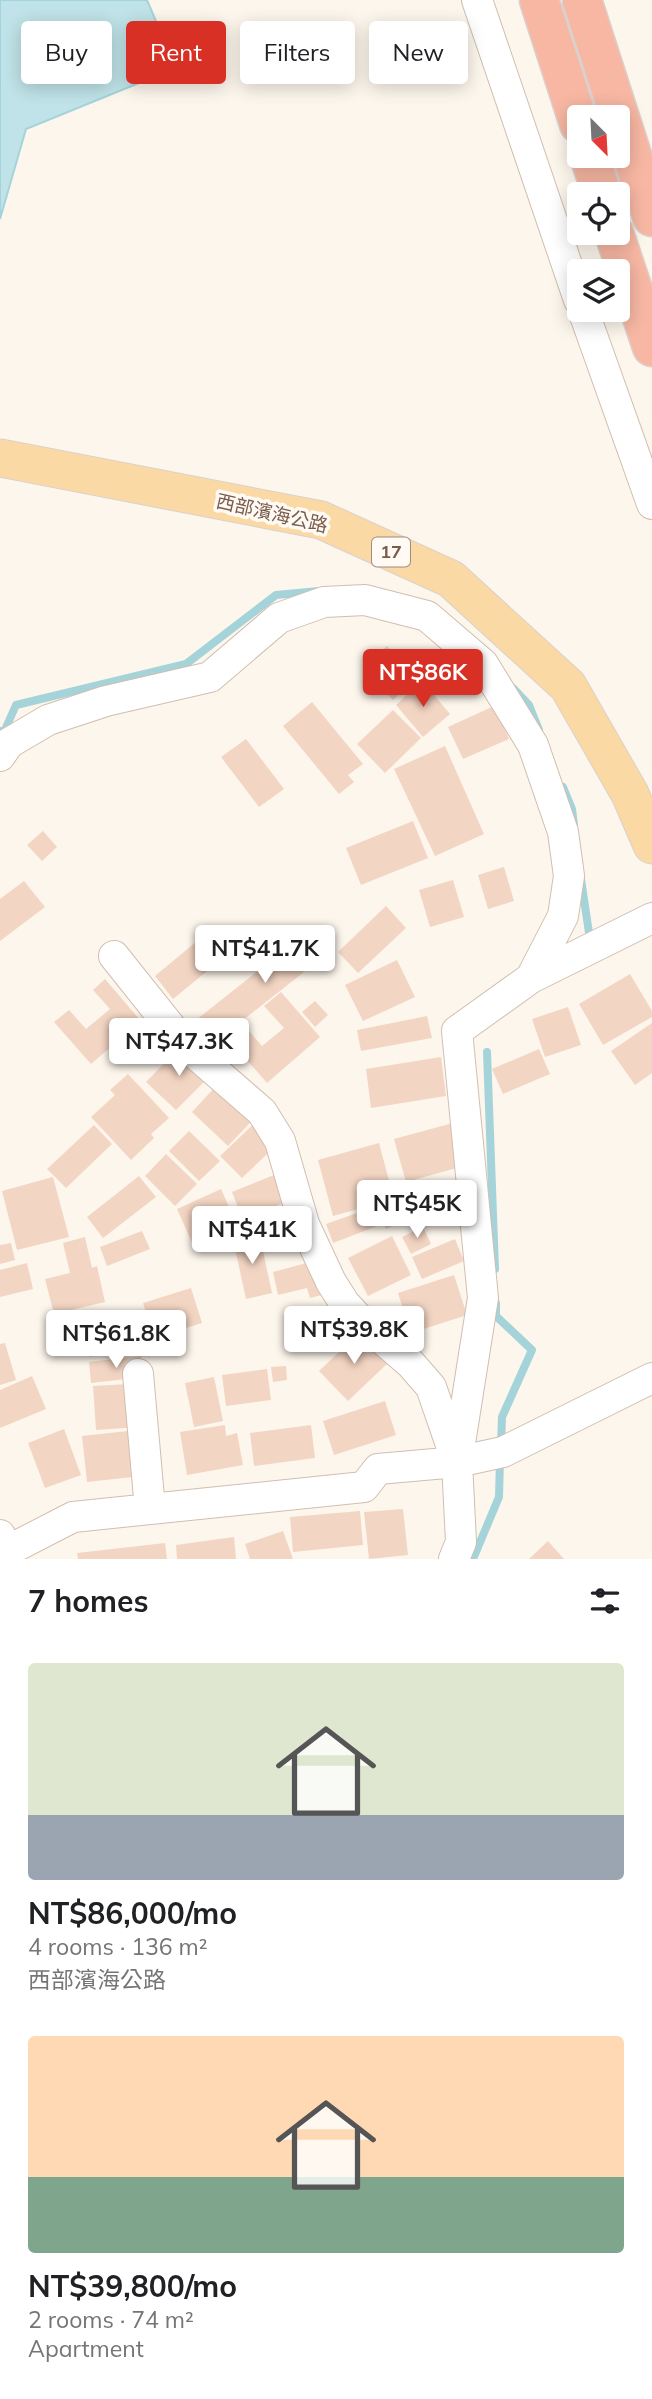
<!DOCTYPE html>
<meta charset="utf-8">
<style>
:root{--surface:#fff;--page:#f6f6f6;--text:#202124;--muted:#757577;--accent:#d93025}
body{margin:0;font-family:Mulish,"Noto Sans TC",sans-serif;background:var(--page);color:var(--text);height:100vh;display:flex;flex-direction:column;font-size:26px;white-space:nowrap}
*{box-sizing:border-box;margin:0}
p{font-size:23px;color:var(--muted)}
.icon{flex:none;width:38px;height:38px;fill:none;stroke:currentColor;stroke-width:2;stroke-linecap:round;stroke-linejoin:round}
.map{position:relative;height:1559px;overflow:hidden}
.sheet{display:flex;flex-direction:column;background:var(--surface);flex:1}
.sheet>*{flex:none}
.top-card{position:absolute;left:21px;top:21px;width:611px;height:63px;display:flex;gap:14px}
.needle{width:46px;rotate:156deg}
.tools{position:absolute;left:567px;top:105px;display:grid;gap:14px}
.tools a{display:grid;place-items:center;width:63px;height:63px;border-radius:7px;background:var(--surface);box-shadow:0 4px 18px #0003;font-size:35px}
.price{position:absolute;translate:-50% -60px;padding:0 16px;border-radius:7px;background:#fff;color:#222;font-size:23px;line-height:46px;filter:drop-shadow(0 2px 4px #0008)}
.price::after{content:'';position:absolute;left:50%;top:42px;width:21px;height:16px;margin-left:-10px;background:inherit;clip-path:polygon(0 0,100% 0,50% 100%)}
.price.on{background:var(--accent);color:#fff}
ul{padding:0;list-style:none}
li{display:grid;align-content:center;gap:14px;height:371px;padding:0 28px}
li span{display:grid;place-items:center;height:217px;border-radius:7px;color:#555}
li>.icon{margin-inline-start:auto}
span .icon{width:126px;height:126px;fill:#fffc;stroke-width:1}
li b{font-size:30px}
h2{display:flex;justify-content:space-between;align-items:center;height:84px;padding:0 28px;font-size:30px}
.pill{padding:0 24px;border-radius:7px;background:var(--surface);box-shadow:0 4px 18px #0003;font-size:24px;line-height:63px}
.pill.on{background:var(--accent);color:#fff}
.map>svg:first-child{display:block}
.water{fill:#bfe3e8;stroke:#a5d3da;stroke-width:2}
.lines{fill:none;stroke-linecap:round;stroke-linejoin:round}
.stream{stroke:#a5d3da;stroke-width:8}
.building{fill:#f3d5c3}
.minor-casing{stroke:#d1beb0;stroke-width:32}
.major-casing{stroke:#dad1cd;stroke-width:39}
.highway-casing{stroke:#dad1cd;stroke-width:41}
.minor{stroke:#fff;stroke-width:30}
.major{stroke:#fbd9a5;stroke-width:37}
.highway{stroke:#f7b7a3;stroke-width:38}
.labels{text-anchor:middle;stroke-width:7;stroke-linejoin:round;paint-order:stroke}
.shield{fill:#fffaf3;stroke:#a28b7f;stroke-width:2}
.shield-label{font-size:18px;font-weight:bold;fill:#7a5c4d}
.street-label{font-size:19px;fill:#7a5c4d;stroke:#fffaf3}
</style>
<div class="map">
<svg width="652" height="1559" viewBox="0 0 652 1559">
<rect width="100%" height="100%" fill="#fdf6ec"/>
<!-- water -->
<path class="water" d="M0,0H147L176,68L26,129L0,219Z"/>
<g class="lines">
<!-- stream -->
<path class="stream" d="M513,688L529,705L539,730
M0,731L4,732L16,705L186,664L276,595L319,591
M563,787L572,809L574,825
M581,879L589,933
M487,1052L495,1269
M496,1303V1316L532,1350L502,1417L501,1446
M473,1559L499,1497L500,1459"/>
</g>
<!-- building -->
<path class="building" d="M387,646L417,677L393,700L363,669Z
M422,681L450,714L423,737L396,705Z
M312,702L363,764L348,775L354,782L339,794L283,726Z
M494,706L509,739L463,759L448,727Z
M393,710L421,738L385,773L357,744Z
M246,739L284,789L259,807L221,757Z
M445,746L484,834L435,856L394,769Z
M413,821L428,858L361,885L346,848Z
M43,831L57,847L42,861L27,845Z
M504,867L514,901L488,909L478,875Z
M453,880L464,917L430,927L419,890Z
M24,881L45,907L0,941V899Z
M386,906L406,928L358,973L338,952Z
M215,926L234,949L173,999L155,976Z
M315,926L333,949L214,1043L196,1020Z
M397,960L415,997L363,1021L345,985Z
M630,974L652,1011V1017L603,1045L579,1004Z
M105,979L141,1021L91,1064L54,1022L69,1010L86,1029L110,1009L93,990Z
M281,992L320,1037L267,1083L226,1036L242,1023L262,1046L284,1028L264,1006Z
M315,1001L328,1015L315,1027L302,1012Z
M568,1007L581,1045L545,1057L532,1019Z
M427,1016L432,1038L361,1051L357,1030Z
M652,1023V1073L635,1085L611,1051Z
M182,1045L212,1074L176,1110L146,1082Z
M539,1049L550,1074L503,1094L492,1069Z
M441,1057L446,1096L371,1108L366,1069Z
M229,1072L265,1107L228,1146L192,1112Z
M128,1074L169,1118L151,1134L154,1138L131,1160L91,1117L115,1095L110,1090Z
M264,1114L286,1136L242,1178L220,1156Z
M453,1123L464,1166L406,1182L394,1139Z
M94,1125L112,1144L66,1188L47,1169Z
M189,1131L220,1161L199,1181L169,1151Z
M379,1143L394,1199L333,1216L318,1160Z
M166,1154L197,1184L175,1206L145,1176Z
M284,1171L295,1198L243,1220L232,1192Z
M139,1176L156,1197L103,1238L87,1217Z
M53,1177L69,1237L17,1250L2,1191Z
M221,1189L238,1227L194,1247L177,1209Z
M420,1192L428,1211L386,1229L378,1210Z
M374,1207L380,1225L333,1243L326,1224Z
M423,1227L431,1244L411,1254L402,1237Z
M142,1231L150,1249L107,1266L100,1247Z
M259,1233L272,1293L246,1299L233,1239Z
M392,1236L411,1275L368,1296L348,1258Z
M85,1237L92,1268L97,1266L105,1302L54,1314L45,1279L70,1273L63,1243Z
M455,1239L464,1261L422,1279L412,1257Z
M11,1243L15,1260L0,1264V1245Z
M314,1261L322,1295L310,1298L307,1288L278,1295L273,1272Z
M27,1263L33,1289L0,1297V1270Z
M454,1275L467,1315L411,1333L398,1293Z
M191,1288L202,1323L154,1338L143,1303Z
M130,1311L140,1340L90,1357L80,1327Z
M360,1332L389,1362L348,1401L319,1371Z
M5,1343L16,1380L0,1385V1344Z
M141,1356L144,1377L91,1383L89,1362Z
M286,1366L287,1380L273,1382L271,1367Z
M267,1369L271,1400L226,1406L222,1375Z
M32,1376L46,1409L0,1428V1390Z
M214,1377L223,1421L194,1427L185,1383Z
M129,1384L140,1427L96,1430L93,1386Z
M385,1401L396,1435L334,1455L323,1421Z
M225,1425L226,1436L237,1433L243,1465L187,1475L180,1432Z
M311,1425L315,1458L254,1466L250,1433Z
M64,1429L81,1475L45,1488L28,1443Z
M146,1429L151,1475L87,1482L82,1436Z
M403,1509L408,1555L369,1559L364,1512Z
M360,1511L363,1545L293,1552L290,1517Z
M283,1531L293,1559H250L245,1544Z
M234,1537L236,1559H177L176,1545Z
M548,1541L564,1559H529Z
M165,1543L167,1559H78L77,1553Z"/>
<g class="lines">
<defs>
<path id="minor" d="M477,0L579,300
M583,310L652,504
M0,756L9,743L48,720L106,701L210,677L279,618L324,602L365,600L427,616L483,664L533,745L563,832L569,876L563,916L531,978
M114,956L185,1045L262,1112L280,1141L304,1224L331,1282L345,1304L358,1318L411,1364L431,1387L457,1462L461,1542L454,1559
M138,1374L150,1509
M457,1462L503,1452L652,1378
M0,1535L5,1552L73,1517L364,1487L378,1469L457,1462L483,1298L457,1031L531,978L652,918"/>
<path id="major" d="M0,458L321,520L451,579L568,686L630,794L652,845"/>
<path id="highway" d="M539,0L579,124
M582,0L652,217
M589,156L602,194
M614,233L652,347"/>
</defs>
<!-- minor casing -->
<use href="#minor" class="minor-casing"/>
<!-- major casing -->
<use href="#major" class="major-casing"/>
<!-- highway casing -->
<use href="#highway" class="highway-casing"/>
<!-- minor -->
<use href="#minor" class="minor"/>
<!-- major -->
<use href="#major" class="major"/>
<!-- highway -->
<use href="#highway" class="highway"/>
</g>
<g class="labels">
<!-- shield labels -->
<rect class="shield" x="372" y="537.5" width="38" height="29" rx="5"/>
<g class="shield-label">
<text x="391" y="558">17</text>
</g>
<!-- street labels -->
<g class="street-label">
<text transform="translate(272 513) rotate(13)" y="7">西部濱海公路</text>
</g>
</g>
</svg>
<div class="tools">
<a><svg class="needle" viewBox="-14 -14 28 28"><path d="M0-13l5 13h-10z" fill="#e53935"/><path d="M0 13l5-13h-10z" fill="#757577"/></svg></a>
<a><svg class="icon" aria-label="locate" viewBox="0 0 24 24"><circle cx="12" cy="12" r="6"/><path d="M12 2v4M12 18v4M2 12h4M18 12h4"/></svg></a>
<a><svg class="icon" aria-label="layers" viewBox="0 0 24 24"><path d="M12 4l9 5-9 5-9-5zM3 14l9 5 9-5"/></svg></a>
</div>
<b class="price on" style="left:423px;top:709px">NT$86K</b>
<b class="price" style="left:265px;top:985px">NT$41.7K</b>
<b class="price" style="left:179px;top:1078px">NT$47.3K</b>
<b class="price" style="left:417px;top:1240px">NT$45K</b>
<b class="price" style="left:252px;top:1266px">NT$41K</b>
<b class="price" style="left:354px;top:1366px">NT$39.8K</b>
<b class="price" style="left:116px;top:1370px">NT$61.8K</b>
<div class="top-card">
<a class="pill">Buy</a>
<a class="pill on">Rent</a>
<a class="pill">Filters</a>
<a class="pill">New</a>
</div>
</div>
<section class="sheet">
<h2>7 homes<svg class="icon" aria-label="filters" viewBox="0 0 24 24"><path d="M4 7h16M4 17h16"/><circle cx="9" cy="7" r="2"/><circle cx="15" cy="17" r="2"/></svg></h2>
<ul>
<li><span style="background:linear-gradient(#dfe7d0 70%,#9aa5b1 0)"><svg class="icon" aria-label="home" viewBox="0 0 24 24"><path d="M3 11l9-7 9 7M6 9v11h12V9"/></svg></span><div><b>NT$86,000/mo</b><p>4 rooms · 136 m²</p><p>西部濱海公路</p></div></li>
<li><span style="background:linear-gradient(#ffd9b3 65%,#7fa58c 0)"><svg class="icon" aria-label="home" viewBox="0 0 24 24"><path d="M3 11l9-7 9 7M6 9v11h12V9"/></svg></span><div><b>NT$39,800/mo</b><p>2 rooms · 74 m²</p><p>Apartment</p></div></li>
</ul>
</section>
